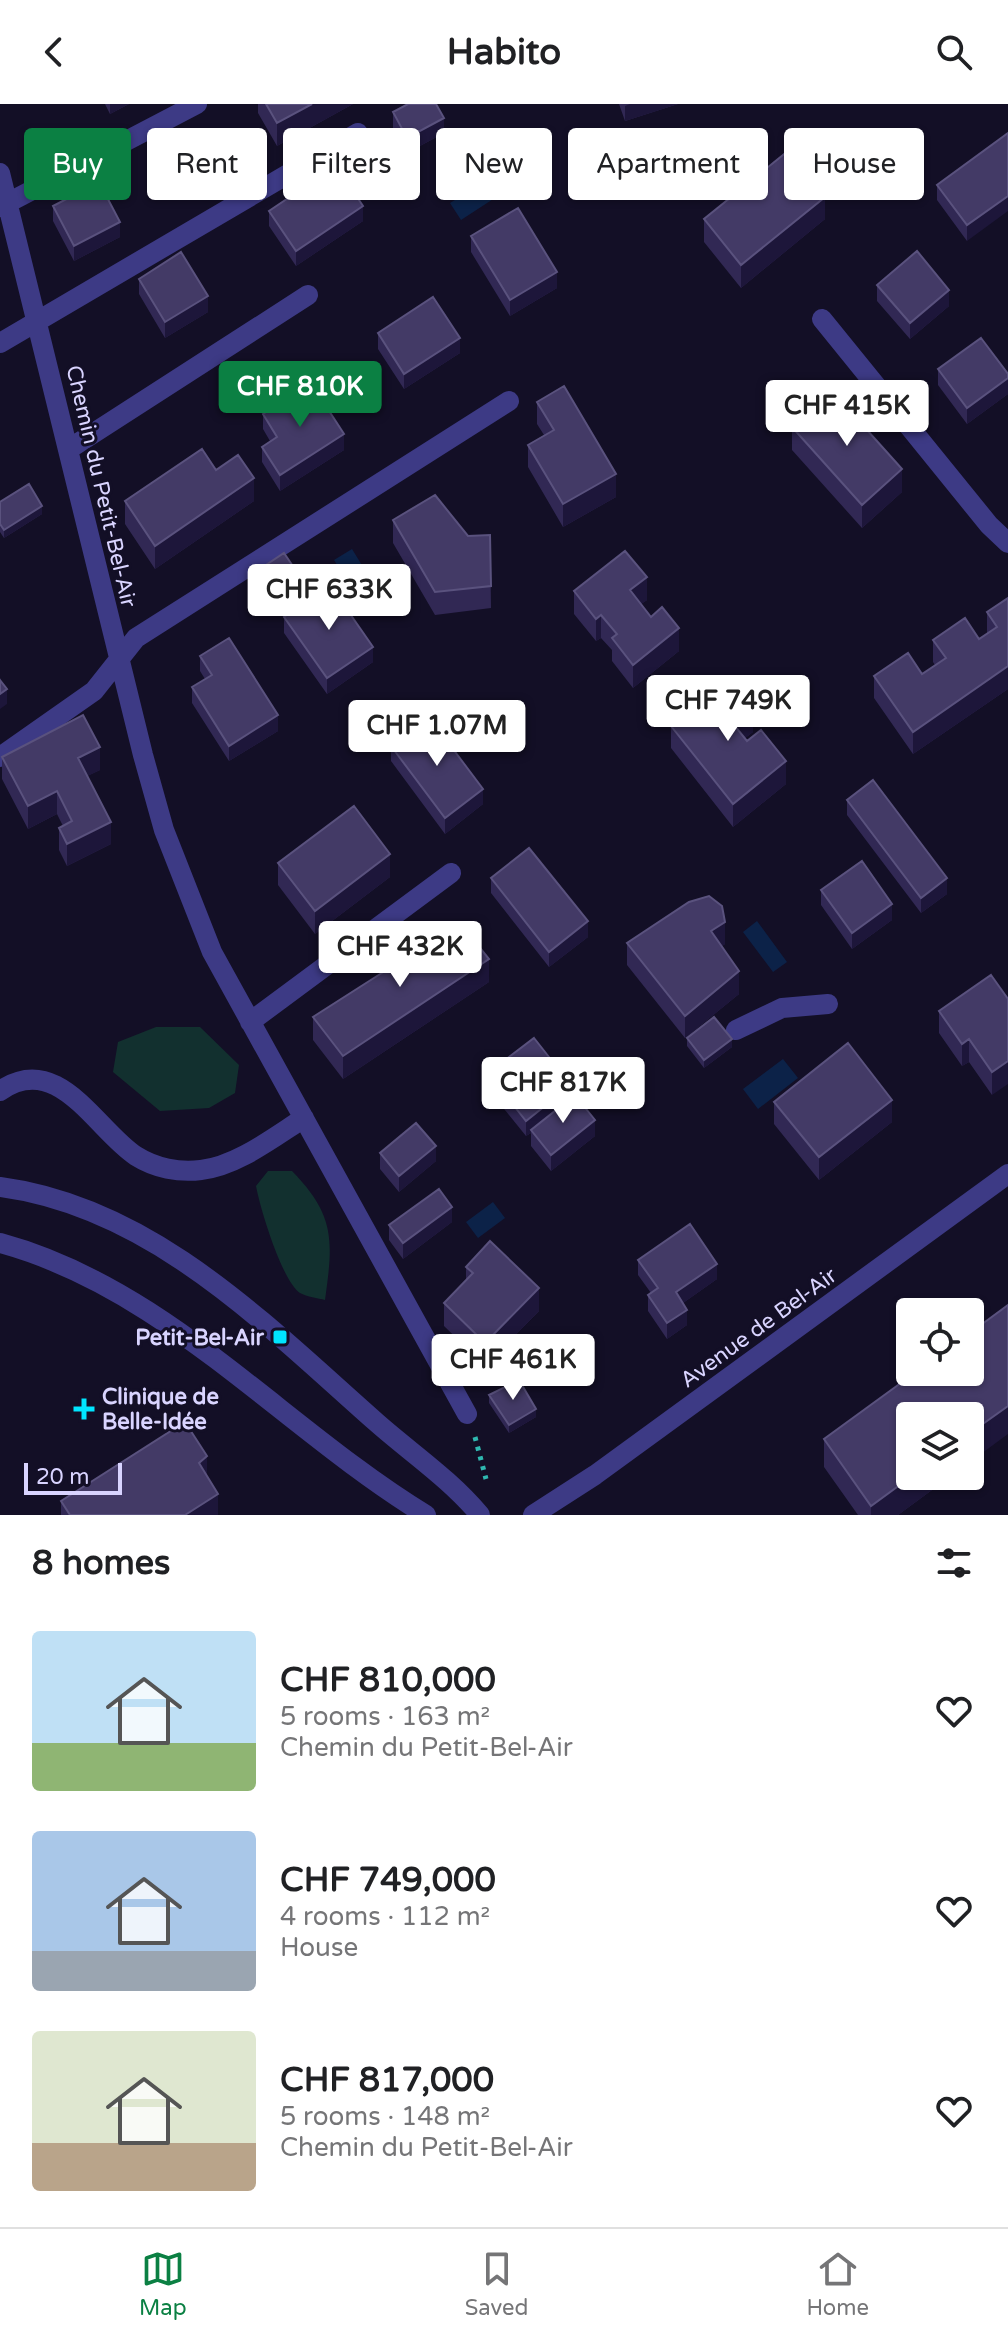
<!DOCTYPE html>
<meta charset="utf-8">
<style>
:root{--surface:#fff;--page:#f6f6f6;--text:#202124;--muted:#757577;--line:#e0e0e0;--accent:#0b8043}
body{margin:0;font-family:"Varela Round",sans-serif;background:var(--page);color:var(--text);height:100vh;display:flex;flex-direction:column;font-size:30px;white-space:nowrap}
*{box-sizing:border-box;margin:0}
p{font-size:26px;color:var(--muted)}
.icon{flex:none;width:44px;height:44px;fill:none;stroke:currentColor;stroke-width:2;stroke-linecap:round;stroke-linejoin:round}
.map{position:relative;height:1411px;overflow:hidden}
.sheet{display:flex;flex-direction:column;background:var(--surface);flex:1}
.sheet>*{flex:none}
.top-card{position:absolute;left:24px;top:24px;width:960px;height:72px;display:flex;gap:16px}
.fabs{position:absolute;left:896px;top:1194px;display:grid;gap:16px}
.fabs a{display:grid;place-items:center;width:88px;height:88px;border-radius:8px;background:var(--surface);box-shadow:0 2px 6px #0004;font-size:40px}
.scale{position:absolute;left:24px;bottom:20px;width:98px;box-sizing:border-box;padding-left:8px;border:4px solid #d9d4ff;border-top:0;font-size:22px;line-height:28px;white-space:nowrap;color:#d9d4ff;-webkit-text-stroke:6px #130f26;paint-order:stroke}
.price{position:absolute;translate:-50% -68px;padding:0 18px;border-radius:8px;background:#fff;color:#222;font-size:26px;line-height:52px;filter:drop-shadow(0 2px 4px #0008)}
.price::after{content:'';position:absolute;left:50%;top:48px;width:24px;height:18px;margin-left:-12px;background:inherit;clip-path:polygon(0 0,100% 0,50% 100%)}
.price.selected{background:var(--accent);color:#fff}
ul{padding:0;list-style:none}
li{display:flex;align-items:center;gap:24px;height:200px;padding:0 32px}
li span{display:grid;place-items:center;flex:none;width:224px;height:160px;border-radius:8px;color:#555}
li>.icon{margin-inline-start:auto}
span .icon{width:96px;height:96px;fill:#fffc;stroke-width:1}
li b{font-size:34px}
h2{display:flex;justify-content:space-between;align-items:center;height:96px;padding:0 32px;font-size:34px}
.chip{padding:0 28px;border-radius:8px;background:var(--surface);box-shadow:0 2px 6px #0004;font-size:28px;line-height:72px}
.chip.selected{background:var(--accent);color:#fff}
header{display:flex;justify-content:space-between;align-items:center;height:104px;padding:0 32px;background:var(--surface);font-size:36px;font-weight:700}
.tabs{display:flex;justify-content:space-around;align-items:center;height:112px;border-top:2px solid var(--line);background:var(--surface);font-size:22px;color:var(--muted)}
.tabs a{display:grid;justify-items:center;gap:4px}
.tabs .selected{color:var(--accent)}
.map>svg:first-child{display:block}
.green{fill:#12302f}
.water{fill:#0c2248}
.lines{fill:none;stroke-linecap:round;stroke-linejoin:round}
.path{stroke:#2fb8b0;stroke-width:5;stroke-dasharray:4 6;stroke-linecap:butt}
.minor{stroke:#3d3a85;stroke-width:20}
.wall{fill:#312854}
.shaded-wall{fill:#1d163a}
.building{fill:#433a66;stroke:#5a527e;stroke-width:2}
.poi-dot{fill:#00e5ff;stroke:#130f26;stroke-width:3}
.labels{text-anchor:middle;stroke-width:6;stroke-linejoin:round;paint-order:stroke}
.street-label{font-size:22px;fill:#d9d4ff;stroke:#130f26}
.poi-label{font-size:22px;font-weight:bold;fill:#d9d4ff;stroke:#130f26;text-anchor:end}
</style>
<header><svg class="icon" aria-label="back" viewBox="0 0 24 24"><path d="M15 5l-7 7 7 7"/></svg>Habito<svg class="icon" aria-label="search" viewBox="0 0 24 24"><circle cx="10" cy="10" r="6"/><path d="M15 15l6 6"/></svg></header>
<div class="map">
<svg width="1008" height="1411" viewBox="0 0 1008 1411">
<rect width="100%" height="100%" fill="#130f26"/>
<!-- green -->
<path class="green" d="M156,923H200L239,961L235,989L209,1004L160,1007L113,968L118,938Z
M268,1067H292C336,1112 333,1138 325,1196C318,1194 307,1193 300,1189C282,1177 260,1104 256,1082Z"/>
<!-- water -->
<path class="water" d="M497,70L507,86L461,116L450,99Z
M352,445L379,489L361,500L334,456Z
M757,817L787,858L773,868L743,828Z
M783,955L798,974L758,1005L743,985Z
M493,1098L505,1114L478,1134L466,1118Z"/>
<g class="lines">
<!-- path -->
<path class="path" d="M475,1333L486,1375"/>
<!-- minor -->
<path class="minor" d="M0,69L143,651L164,726L212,848L467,1310
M0,103L197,0
M822,215L989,421L1008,439
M0,239L358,29
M69,345L308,191
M0,653L94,587L136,534L509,297
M250,918L451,769
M736,926L782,904L828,900
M0,987C58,946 96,1026 136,1052C155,1064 179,1069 201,1066C237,1062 274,1033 304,1014
M0,1083C152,1103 266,1221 376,1318C411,1349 450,1375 480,1411
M0,1139C166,1184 283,1324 426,1411
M533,1411L595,1371L1008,1070"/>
</g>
<!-- wall -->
<path class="wall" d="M105,0H129L110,10Z
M258,0H353L277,42L258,9Z
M619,0H678L625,17Z
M393,8L444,29L407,49L393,24Z
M1008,29L967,137L937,96V81Z
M53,102L120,133L74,157L53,117Z
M269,107L363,117L296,162L269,122Z
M704,115H825L741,184L704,138Z
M471,132L557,184L510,212L471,148Z
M139,175L208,208L165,234L139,190Z
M877,181L949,202L910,235L877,197Z
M378,229L460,249L404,285L378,245Z
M938,265L1008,270V290L967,320L938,281Z
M537,298L616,393L563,423L528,363V341L544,331L537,320Z
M263,310L344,346L280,387L262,358V343L270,337L263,325Z
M792,323L902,388L862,424L792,346Z
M216,366L254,397L155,465L125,420V397Z
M0,398L42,410L4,434L0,428Z
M393,416L468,432L490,431L491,504L435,511L393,439Z
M257,467L303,485L277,503L257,475Z
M574,487L647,496L641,500L679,547L633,584L612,557V546L601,534L596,537L574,510Z
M1008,494V585L913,650L874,594V572L922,570L935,561L933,558V536L979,535L987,530V508Z
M284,513L373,558L327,590L284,529Z
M200,552L278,627L229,657L192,599V583L205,575L200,567Z
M671,622L753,628L745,634L786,680L733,723L671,644Z
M391,642L483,700L445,730L391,657Z
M2,653L100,666L87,672L111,740L67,762L59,746V724L63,722L57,710L28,725L2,675Z
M847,696L947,790L921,809L847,711Z
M278,759L390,773L315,830L278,781Z
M491,774L588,833L549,863L491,789Z
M821,786L892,816L852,845L821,801Z
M627,839L725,840L722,842L739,890L685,934L627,861Z
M489,878L343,975L313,936V913Z
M1008,895L992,991L969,958L962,962L939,929V907Z
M687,934L732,943L704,964L687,942Z
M488,969L571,994L595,1032L551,1067L531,1042V1029L526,1032L488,985Z
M774,998L892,1018L819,1076L774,1020Z
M380,1049L436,1057L399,1088L380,1065Z
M452,1118L403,1155L389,1136V1121Z
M638,1156L717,1175L683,1199L687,1221L667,1235L648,1207V1191L651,1189L638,1171Z
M466,1163L539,1207L485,1262L444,1222V1199L466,1176Z
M489,1291L536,1313L509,1329L489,1299Z
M824,1335L910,1372H951L898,1411H858L824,1363Z
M207,1373L218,1411H61V1397Z"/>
<!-- shaded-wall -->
<path class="shaded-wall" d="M110,0H129L110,10Z
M312,0H353L277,42V19Z
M630,0H678L625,17V2Z
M444,14V29L407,49V34Z
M1008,92V107L967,137V121Z
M825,93V115L741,184V161Z
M363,102V117L296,162V147Z
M120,118V133L74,157V142Z
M557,168V184L510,212V196Z
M949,186V202L910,235V219Z
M208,192V208L165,234V218Z
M460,234V249L404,285V270Z
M1008,274V290L967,320V304Z
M344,330V346L280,387V371Z
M902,365V388L862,424V401Z
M616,370V393L563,423V400Z
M254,374V397L155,465V442Z
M42,402V410L4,434V426Z
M647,473V496L630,508V486Z
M303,477V485L277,503V495Z
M601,511V534L596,537V515Z
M679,524V547L633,584V561Z
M373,543V558L327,590V574Z
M1008,562V585L913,650V628Z
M7,585V600L0,605V590Z
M753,606V628L734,643V621Z
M278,611V627L229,657V642Z
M100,643V666L78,677V654Z
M786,657V680L733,723V700Z
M483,685V700L445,730V714Z
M57,687V710L28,725V702Z
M111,718V740L67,762V740Z
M390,750V773L315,830V807Z
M947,774V790L921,809V794Z
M892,800V816L852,845V829Z
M588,817V833L549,863V848Z
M725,818V840L711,850V827Z
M489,855V878L343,975V952Z
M739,867V890L685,934V912Z
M732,935V943L704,964V956Z
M969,935V958L962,962V940Z
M1008,957V980L992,991V968Z
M571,981V997L531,1026V1029L526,1032V1017Z
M892,996V1018L819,1076V1053Z
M595,1016V1032L551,1067V1051Z
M436,1042V1057L399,1088V1072Z
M452,1103V1118L403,1155V1139Z
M717,1160V1175L676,1204V1188Z
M539,1184V1207L485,1262V1239Z
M687,1206V1221L667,1235V1219Z
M1008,1302V1330L970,1358V1329Z
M536,1305V1313L509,1329V1321Z
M207,1352V1375L199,1359Z
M912,1372H951L898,1411H871V1402Z
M218,1390V1411H185Z"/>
<!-- building -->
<path class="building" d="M266,0H312L277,19Z
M408,0H436L444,14L407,34L393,8Z
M1008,29V92L967,121L937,81Z
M788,47L825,93L741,161L704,115Z
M336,62L363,102L296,147L269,107Z
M99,78L120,118L74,142L53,102Z
M518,104L557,168L510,196L471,132Z
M917,147L949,186L910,219L877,181Z
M181,148L208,192L165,218L139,175Z
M433,193L460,234L404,270L378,229Z
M981,234L1008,270V274L967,304L938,265Z
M311,279L344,330L280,371L262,343L277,333L263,310Z
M564,282L616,370L563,400L528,341L554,326L537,298Z
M832,287L902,365L862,401L792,323Z
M202,345L216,366L238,351L254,374L155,442L125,397Z
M29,380L42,402L4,426L0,420V398Z
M435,391L468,432L490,431L491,482L435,488L393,416Z
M625,447L647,473L630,486L651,513L662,503L679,524L633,561L612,534L617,530L601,511L596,515L574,487Z
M284,449L303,477L277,495L257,467Z
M330,481L373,543L327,574L284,513Z
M1008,494V562L913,628L874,572L908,549L922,570L946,554L933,536L965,514L979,535L997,523L987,508Z
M229,534L278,611L229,642L192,583L212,571L200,552Z
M729,575L753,606L734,621L747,637L761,626L786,657L733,700L671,622Z
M0,576L7,585L0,590Z
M83,611L100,643L78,654L111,718L67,740L59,724L72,717L57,687L28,702L2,653Z
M429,613L483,685L445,714L391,642Z
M873,676L947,774L921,794L847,696Z
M354,702L390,750L315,807L278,759Z
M529,744L588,817L549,848L491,774Z
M862,757L892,800L852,829L821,786Z
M709,792L722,802L725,818L711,827L739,867L685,912L627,839L689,798Z
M460,819L489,855L343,952L313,913Z
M991,871L1008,895V957L992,968L969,935L962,940L939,907Z
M714,913L732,935L704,956L687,934Z
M534,934L571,981L526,1017L488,969Z
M848,939L892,996L819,1053L774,998Z
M575,991L595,1016L551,1051L531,1026Z
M416,1019L436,1042L399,1072L380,1049Z
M439,1085L452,1103L403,1139L389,1121Z
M690,1120L717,1160L676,1188L687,1206L667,1219L648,1191L658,1184L638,1156Z
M490,1137L539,1184L485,1239L444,1199L473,1169L466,1163Z
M1008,1201V1302L970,1329V1312H910V1372H912L871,1402L824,1335L916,1268H970V1229Z
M519,1276L536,1305L509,1321L489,1291Z
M185,1318L207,1352L199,1359L218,1390L185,1411H70L61,1397Z"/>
<!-- markers -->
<g class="poi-dot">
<rect x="272" y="1225" width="16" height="16" rx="4"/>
<path d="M80 1293h8v8h8v8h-8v8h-8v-8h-8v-8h8z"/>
</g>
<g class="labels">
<!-- street labels -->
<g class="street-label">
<text transform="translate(102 382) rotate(77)" y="8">Chemin du Petit-Bel-Air</text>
<text transform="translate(758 1223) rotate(-36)" y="8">Avenue de Bel-Air</text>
</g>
<!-- poi labels -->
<g class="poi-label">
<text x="264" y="1241">Petit-Bel-Air</text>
<text x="102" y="1300" text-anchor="start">Clinique de<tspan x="102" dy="25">Belle-Idée</tspan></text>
</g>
</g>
</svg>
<div class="fabs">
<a><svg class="icon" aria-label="locate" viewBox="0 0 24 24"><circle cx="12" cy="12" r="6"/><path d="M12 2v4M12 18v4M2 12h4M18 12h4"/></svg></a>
<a><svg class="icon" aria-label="layers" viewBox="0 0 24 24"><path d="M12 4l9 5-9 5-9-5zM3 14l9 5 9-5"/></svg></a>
</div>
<div class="scale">20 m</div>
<b class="price selected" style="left:300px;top:325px">CHF 810K</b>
<b class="price" style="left:847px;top:344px">CHF 415K</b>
<b class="price" style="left:329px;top:528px">CHF 633K</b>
<b class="price" style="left:728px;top:639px">CHF 749K</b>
<b class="price" style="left:437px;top:664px">CHF 1.07M</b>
<b class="price" style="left:400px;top:885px">CHF 432K</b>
<b class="price" style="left:563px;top:1021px">CHF 817K</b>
<b class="price" style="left:513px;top:1298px">CHF 461K</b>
<div class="top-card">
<a class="chip selected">Buy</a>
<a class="chip">Rent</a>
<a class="chip">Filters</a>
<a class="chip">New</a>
<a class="chip">Apartment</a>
<a class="chip">House</a>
</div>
</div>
<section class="sheet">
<h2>8 homes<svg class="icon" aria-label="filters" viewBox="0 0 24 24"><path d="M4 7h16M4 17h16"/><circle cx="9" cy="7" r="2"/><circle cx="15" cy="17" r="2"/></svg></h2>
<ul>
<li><span style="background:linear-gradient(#bfe0f5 70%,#8fb573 0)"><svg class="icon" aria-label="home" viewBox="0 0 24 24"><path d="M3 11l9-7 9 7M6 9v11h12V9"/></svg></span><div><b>CHF 810,000</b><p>5 rooms · 163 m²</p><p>Chemin du Petit-Bel-Air</p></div><svg class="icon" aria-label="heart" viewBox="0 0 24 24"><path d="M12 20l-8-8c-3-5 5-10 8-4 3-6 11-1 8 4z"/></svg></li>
<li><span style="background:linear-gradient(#a9c7e8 75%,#9aa5b1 0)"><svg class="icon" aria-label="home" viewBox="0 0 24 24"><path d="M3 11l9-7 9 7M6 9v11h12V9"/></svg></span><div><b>CHF 749,000</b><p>4 rooms · 112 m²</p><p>House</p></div><svg class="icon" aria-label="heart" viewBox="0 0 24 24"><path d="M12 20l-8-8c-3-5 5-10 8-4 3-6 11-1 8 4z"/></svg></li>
<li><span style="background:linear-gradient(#dfe7d0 70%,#b9a48a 0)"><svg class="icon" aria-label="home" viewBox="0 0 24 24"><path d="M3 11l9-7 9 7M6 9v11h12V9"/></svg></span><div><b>CHF 817,000</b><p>5 rooms · 148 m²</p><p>Chemin du Petit-Bel-Air</p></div><svg class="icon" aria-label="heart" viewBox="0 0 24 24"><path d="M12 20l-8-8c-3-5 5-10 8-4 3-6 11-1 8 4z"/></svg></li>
</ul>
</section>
<nav class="tabs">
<a class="selected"><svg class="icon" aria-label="map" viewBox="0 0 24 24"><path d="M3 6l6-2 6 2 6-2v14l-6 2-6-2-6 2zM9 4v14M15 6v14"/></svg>Map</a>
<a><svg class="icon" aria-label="saved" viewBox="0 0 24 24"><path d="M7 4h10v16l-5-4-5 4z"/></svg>Saved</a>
<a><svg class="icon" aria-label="home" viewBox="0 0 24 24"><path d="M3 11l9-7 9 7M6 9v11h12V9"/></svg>Home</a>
</nav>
